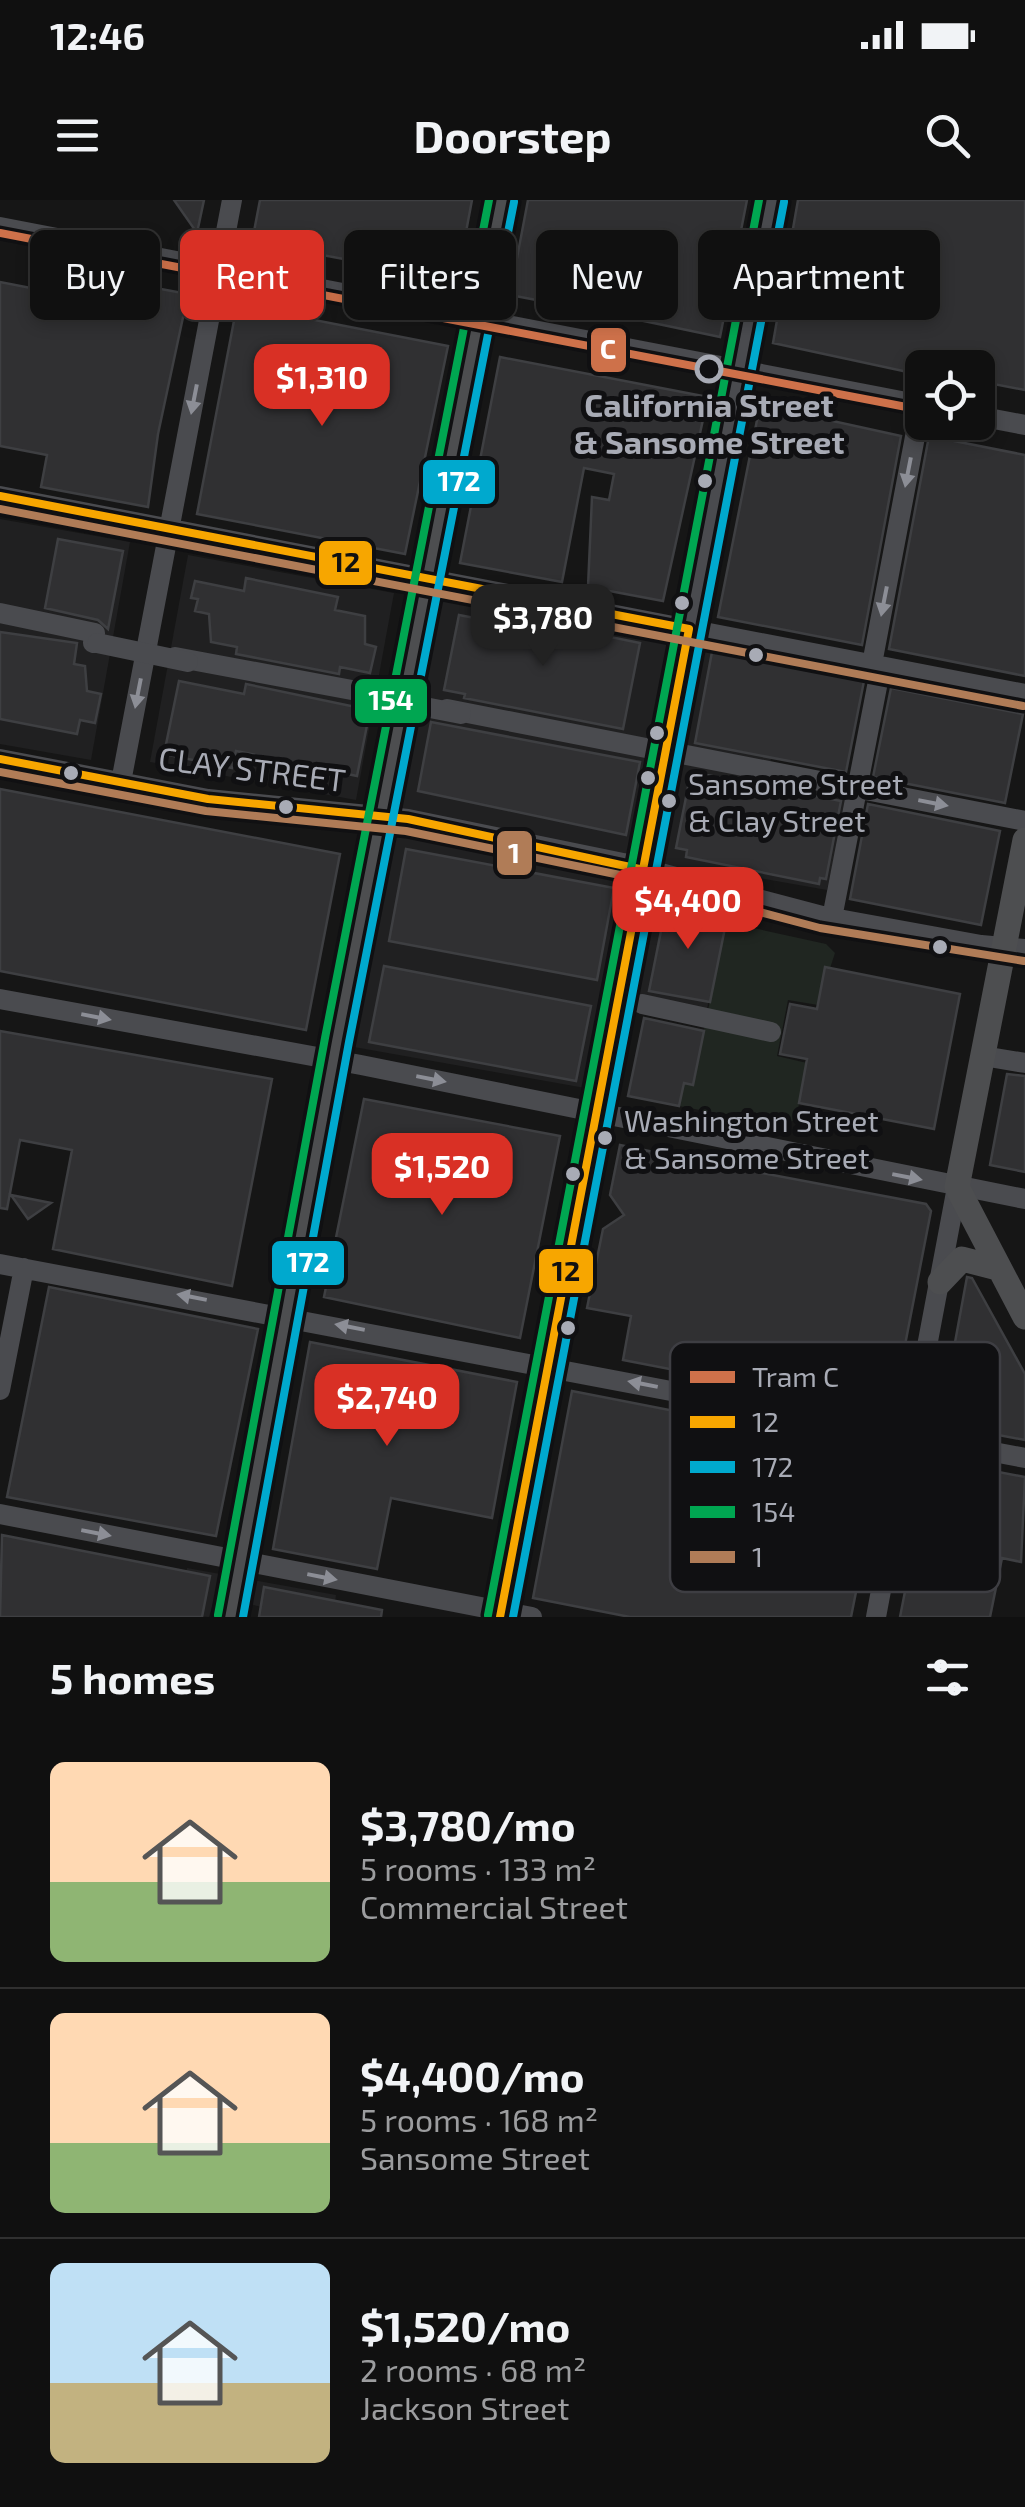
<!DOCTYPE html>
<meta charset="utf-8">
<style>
:root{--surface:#101010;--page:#1e1e1e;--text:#f1f3f6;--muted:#9c9d9f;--line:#303030;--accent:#d93025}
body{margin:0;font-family:"Exo 2",sans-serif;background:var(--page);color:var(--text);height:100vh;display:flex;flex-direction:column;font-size:38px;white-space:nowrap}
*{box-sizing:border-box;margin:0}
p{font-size:32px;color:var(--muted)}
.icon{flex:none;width:55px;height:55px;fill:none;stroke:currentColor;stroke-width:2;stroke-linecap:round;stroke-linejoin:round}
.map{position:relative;height:1417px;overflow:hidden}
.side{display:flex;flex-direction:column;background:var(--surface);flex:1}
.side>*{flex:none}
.banner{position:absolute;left:30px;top:30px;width:965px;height:90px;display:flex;gap:20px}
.fabs{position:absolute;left:905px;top:150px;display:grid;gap:20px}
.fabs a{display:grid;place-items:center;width:90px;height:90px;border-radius:15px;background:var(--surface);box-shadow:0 5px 15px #0003,0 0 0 2px var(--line);font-size:50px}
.price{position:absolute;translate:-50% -85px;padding:0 22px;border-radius:20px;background:var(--accent);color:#fff;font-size:32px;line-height:65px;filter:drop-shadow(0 2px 5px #0008)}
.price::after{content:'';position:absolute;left:50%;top:60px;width:30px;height:22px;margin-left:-15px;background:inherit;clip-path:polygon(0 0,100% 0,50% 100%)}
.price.on{background:#222;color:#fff}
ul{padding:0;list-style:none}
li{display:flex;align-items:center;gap:30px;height:250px;padding:0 50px}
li+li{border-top:2px solid var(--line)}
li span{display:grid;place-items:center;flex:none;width:280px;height:200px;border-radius:15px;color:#555}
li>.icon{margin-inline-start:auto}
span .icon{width:120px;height:120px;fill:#fffc;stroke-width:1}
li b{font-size:42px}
h2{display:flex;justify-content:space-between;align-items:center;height:120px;padding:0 50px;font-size:42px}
.pill{padding:0 35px;border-radius:15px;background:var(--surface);box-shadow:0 5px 15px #0003,0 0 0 2px var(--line);font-size:35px;line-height:90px}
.pill.on{background:var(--accent);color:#fff}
.status{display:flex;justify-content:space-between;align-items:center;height:70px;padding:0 50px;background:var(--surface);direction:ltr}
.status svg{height:28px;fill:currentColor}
header{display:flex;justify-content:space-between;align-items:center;height:130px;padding:0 50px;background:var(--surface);font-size:45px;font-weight:700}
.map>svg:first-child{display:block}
.built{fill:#202021}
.green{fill:#202621}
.building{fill:#303032;stroke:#3e3f42;stroke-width:2.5}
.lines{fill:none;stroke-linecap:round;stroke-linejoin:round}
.minor{stroke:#4a4b4f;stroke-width:20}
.major{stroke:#4d4e50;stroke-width:25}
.minor-bridge{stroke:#4a4b4f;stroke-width:20}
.bus-1-casing{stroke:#101012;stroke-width:15}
.bus-2-casing{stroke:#101012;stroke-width:15}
.bus-3-casing{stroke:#101012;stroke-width:15}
.bus-4-casing{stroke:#101012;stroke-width:15}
.bus-1{stroke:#f7a600;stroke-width:8}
.bus-2{stroke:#00a9ce;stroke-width:8}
.bus-3{stroke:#00a651;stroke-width:8}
.bus-4{stroke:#b07c57;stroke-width:8}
.tram-1-casing{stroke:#101012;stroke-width:15}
.tram-1{stroke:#ce714a;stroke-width:8}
.oneway{fill:#8c8e96}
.stop-dot{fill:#101012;stroke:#a8abb5;stroke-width:5}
.bus-dot{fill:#a8abb5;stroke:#101012;stroke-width:4}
.labels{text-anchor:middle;stroke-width:10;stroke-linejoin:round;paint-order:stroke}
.bus-label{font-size:30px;fill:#a8abb5;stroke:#101012;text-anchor:start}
.stop-label{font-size:32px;font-weight:bold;fill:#a8abb5;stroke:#101012}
.street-label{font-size:32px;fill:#a8abb5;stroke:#101012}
.key{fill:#101012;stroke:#3e3e43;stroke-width:2.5}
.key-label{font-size:28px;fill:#a8abb5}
.line-badge{stroke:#101012;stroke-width:4}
.badge-label{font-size:28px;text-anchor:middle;font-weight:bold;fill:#fff}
.pale-badge-label{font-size:28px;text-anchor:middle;font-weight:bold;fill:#111}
</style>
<div class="status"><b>12:46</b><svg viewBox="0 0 49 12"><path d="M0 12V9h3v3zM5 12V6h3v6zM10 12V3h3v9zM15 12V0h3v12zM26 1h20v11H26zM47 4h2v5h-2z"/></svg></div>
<header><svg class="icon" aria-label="menu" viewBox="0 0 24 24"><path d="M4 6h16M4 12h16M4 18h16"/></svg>Doorstep<svg class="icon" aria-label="search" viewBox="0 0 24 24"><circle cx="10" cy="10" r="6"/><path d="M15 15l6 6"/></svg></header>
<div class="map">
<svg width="1025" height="1417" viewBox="0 0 1025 1417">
<rect width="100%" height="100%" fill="#161616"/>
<!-- built -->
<path class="built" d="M0,319L130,342L91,560L0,544Z
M188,355L394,393L356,600L150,562Z
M441,396L674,438L655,557L848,595L827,690L731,673L706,815L599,798L585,888L354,847Z
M702,440L787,455L770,565L685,547Z
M187,1368L336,1395L333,1417H311L215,1397L209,1417L178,1415Z"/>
<!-- green -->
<path class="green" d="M726,722L826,744L835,753L818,805L788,800L777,856L807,863L796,919L783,926L679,906L684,883L693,884Z"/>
<!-- building -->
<path class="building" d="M174,0H204L197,33Z
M260,0H472L457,80L252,42Z
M528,0H747L720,137L620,116L635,43L604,37L589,110L510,95Z
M798,0H1025V190L978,181V168H918L917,174L773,143Z
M85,75L188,94L158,234L148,307L41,287L47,255L0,246V82L41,90L38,104L79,112Z
M237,105L448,146L405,354L197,314Z
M500,157L708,197L663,401L588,387L592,297L609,300L614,274L584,268L562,382L460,363Z
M760,205L901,236L862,445L718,417Z
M929,236L1025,255V476L889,449Z
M58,339L123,351L108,429L98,420L45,408Z
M246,378L338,397L335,410L365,416V444L376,447L370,473L340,467L339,474L236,454L237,447L211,442L209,414L195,411L198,399L191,398L195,381L244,391Z
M482,411L640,443L623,529L464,498L465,494L444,490L459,415L480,419Z
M0,432L77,443L74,464L85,466L87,491L101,494L95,523L80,520L77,534L0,519Z
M712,452L864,481L846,572L695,543Z
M179,481L244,494L246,484L370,510L357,576L236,551L232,568L164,554Z
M891,488L1023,514L1005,603L873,577Z
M431,522L640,562L626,635L418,591Z
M691,572L841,601L826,679L820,678L819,684L686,657L687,650L676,648Z
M0,589L340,654L306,830L0,771Z
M868,604L1000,631L981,725L850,699Z
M406,649L614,688L597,780L389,741Z
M667,701L728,713L710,802L649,791Z
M384,766L591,806L576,881L369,842Z
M825,767L960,794L934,929L799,903L807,859L780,854L790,804L817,809Z
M644,818L704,831L693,885L684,883L679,906L628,896Z
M0,831L272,879L232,1086L53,1049L72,950L20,940L7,1009L0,1008Z
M1007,874L1025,876V972L990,965Z
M364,899L560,936L520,1138L324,1097Z
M620,945L669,955L679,970L693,960L926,1004L931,1011L892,1212L623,1160L631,1116L587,1108L603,1029L624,1015L610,995Z
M11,995L51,1003L28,1019Z
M967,1077L972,1078L1025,1174V1240L940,1224Z
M49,1087L258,1129L216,1336L7,1297Z
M310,1142L517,1182L492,1318L391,1298L377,1369L273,1349Z
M572,1191L884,1252L851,1417H630L533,1398Z
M931,1259L1025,1277L1021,1362L1002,1358L990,1417H900Z
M2,1335L210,1376L202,1417H0Z
M264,1387L382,1410L381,1417H259Z"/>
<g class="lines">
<!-- minor -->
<path class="minor" d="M0,27L922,205
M978,216L1025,225
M0,296L1025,494
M0,413L95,433L93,443H97
M175,457L384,496
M872,464L921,205
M447,509L646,548
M666,551L1025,621
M0,559L208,599L408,619L623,663L822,716L981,745L1025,749
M121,582L232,0
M832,718L881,466
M0,799L361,865L1025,999
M642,804L771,832
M983,856L1025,863
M0,1064L1025,1258
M0,1190L24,1068
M0,1314L532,1417
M500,1417L772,0
M876,1417L957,987"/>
<!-- major -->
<path class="major" d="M1025,640L957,987L1025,1117
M940,1082L962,1059L997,1068
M230,1417L337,840L502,0"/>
<!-- minor-bridge -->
<path class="minor-bridge" d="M97,443L188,462
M373,497L461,514"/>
<defs>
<path id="bus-1" d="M0,296L689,429L500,1417
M0,559L208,599L408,619L644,670"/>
<path id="bus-2" d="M243,1417L349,842L514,2
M513,1417L784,2"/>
<path id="bus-3" d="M218,1415L325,838L489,0
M488,1415L759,0"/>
<path id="bus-4" d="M0,309L1023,506
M0,572L206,611L406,631L620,675L820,728L1024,761"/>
</defs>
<!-- bus-1 casing -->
<use href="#bus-1" class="bus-1-casing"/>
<!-- bus-2 casing -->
<use href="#bus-2" class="bus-2-casing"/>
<!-- bus-3 casing -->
<use href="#bus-3" class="bus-3-casing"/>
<!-- bus-4 casing -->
<use href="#bus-4" class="bus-4-casing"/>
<!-- bus-1 -->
<use href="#bus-1" class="bus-1"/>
<!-- bus-2 -->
<use href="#bus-2" class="bus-2"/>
<!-- bus-3 -->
<use href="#bus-3" class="bus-3"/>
<!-- bus-4 -->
<use href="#bus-4" class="bus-4"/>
<defs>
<path id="tram-1" d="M0,33L922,210"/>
</defs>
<!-- tram-1 casing -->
<use href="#tram-1" class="tram-1-casing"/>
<!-- tram-1 -->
<use href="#tram-1" class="tram-1"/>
</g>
<!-- one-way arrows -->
<defs><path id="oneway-solid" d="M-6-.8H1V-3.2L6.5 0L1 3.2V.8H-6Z" transform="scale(2.5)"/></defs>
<g class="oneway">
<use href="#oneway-solid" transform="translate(194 199) rotate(101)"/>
<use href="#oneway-solid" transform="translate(908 272) rotate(101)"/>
<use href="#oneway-solid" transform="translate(884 401) rotate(101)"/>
<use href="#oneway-solid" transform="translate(138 493) rotate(101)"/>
<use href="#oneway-solid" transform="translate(933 603) rotate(11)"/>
<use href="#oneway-solid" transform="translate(96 817) rotate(11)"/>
<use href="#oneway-solid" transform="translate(431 879) rotate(11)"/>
<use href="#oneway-solid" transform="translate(907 977) rotate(11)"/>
<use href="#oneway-solid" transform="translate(192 1097) rotate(-169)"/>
<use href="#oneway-solid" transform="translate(350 1127) rotate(-169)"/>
<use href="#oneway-solid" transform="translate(643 1184) rotate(-169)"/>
<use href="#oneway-solid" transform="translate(96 1333) rotate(11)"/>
<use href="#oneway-solid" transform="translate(322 1377) rotate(11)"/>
</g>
<!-- markers -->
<circle class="stop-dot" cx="709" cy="169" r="12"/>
<g class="bus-dot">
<circle cx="705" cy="281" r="9"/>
<circle cx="682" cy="403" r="9"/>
<circle cx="756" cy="455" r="9"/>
<circle cx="657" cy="533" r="9"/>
<circle cx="71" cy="573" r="9"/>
<circle cx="648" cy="578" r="9"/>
<circle cx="669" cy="601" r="9"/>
<circle cx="286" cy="607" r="9"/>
<circle cx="940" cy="747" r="9"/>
<circle cx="605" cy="938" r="9"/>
<circle cx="573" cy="974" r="9"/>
<circle cx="568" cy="1128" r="9"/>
</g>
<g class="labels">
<!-- bus labels -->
<g class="bus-label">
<text x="688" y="595">Sansome Street<tspan x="688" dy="37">&amp; Clay Street</tspan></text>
<text x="624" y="932">Washington Street<tspan x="624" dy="37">&amp; Sansome Street</tspan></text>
</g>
<!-- stop labels -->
<g class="stop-label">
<text x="709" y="217">California Street<tspan x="709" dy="37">&amp; Sansome Street</tspan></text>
</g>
<!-- street labels -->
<g class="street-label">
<text transform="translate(252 570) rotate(7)" y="11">CLAY STREET</text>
</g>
</g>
<!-- legend -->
<rect x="670" y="1142" width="330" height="250" rx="15" class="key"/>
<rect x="690" y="1171" width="45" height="12" fill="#ce714a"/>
<rect x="690" y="1216" width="45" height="12" fill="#f7a600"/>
<rect x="690" y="1261" width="45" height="12" fill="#00a9ce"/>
<rect x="690" y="1306" width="45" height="12" fill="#00a651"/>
<rect x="690" y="1351" width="45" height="12" fill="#b07c57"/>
<g class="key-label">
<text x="752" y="1187">Tram C</text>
<text x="752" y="1232">12</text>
<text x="752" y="1277">172</text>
<text x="752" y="1322">154</text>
<text x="752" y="1367">1</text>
</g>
<g class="line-badge">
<rect x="589" y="126" width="39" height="48" rx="10" fill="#ce714a"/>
<rect x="421" y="258" width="76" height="48" rx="10" fill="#00a9ce"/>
<rect x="317" y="339" width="57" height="48" rx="10" fill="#f7a600"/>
<rect x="353" y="477" width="76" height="48" rx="10" fill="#00a651"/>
<rect x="495" y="629" width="39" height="48" rx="10" fill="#b07c57"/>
<rect x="270" y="1039" width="76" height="48" rx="10" fill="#00a9ce"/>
<rect x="537" y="1047" width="58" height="48" rx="10" fill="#f7a600"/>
</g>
<g class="badge-label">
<text x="608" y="159">C</text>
<text x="459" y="291">172</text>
<text x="391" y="510">154</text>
<text x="514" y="663">1</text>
<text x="308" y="1072">172</text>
</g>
<g class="pale-badge-label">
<text x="346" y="372">12</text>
<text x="566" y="1081">12</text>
</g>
</svg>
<div class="fabs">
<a><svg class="icon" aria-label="locate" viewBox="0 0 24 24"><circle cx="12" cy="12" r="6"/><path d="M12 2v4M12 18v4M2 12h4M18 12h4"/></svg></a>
</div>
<b class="price" style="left:322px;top:229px">$1,310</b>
<b class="price on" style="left:543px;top:469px">$3,780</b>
<b class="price" style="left:688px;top:752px">$4,400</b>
<b class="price" style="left:442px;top:1018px">$1,520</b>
<b class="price" style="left:387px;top:1249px">$2,740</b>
<div class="banner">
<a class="pill">Buy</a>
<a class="pill on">Rent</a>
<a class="pill">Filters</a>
<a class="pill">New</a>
<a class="pill">Apartment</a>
</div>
</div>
<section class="side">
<h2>5 homes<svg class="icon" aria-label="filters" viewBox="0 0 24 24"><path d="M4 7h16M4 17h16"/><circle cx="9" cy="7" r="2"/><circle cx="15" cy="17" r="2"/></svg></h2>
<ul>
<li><span style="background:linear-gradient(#ffd9b3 60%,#8fb573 0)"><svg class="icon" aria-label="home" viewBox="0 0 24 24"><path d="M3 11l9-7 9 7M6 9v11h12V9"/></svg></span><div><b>$3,780/mo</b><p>5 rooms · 133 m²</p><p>Commercial Street</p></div></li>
<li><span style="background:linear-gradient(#ffd9b3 65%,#8fb573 0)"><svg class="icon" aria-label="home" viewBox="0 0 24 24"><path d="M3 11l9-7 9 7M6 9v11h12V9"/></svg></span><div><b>$4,400/mo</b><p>5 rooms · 168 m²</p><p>Sansome Street</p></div></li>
<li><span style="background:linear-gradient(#bfe0f5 60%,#c2b280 0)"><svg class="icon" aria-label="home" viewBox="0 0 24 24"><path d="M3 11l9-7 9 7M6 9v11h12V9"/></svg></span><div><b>$1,520/mo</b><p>2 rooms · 68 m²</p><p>Jackson Street</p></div></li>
</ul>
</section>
